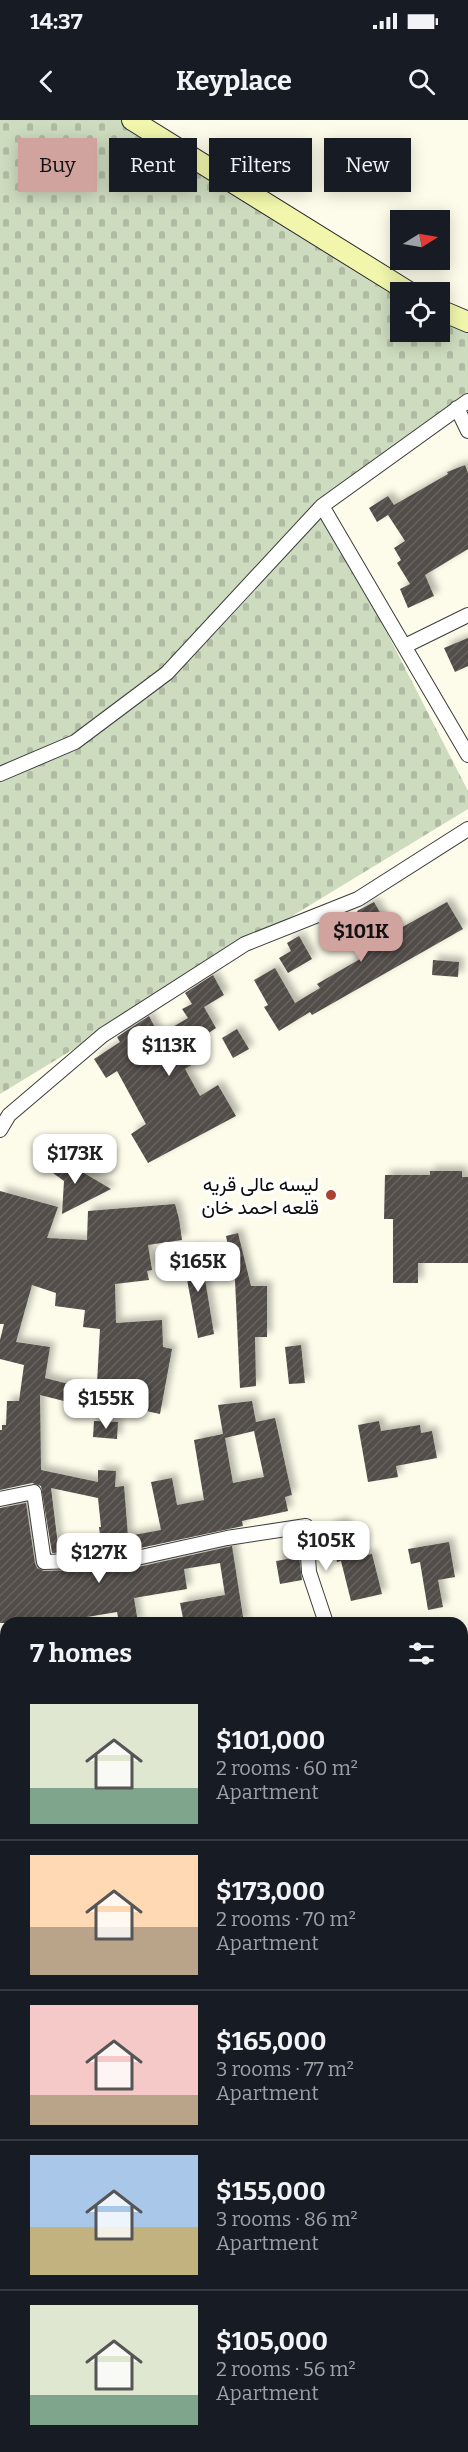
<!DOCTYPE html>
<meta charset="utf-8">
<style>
:root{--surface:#171b24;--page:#20242c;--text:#f1f3f6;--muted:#9ea1a6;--line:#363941;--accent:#d1a39e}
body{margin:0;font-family:Bitter,Vazirmatn,serif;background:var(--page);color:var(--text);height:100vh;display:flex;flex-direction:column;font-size:22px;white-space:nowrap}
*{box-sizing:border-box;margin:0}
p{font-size:20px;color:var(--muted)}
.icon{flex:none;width:33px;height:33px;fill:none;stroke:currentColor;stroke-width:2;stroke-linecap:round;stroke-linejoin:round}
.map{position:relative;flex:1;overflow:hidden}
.panel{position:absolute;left:0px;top:1497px;width:468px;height:836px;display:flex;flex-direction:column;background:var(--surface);border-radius:18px 18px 0 0;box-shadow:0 3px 15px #0003}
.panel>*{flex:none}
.hud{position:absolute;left:18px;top:18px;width:432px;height:54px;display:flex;gap:12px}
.needle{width:39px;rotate:79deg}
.tools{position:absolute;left:390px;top:90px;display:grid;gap:12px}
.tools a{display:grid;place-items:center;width:60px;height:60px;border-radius:0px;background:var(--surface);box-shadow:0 3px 15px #0003;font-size:30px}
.price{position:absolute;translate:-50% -51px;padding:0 14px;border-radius:12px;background:#fff;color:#222;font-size:20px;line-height:39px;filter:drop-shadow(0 2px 3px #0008)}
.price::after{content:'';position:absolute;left:50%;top:36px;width:18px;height:14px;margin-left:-9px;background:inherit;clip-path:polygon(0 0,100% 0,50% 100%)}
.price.selected{background:var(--accent);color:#111}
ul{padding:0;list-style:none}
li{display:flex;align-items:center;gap:18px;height:150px;padding:0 30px}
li+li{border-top:2px solid var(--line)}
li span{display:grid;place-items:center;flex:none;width:168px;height:120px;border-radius:0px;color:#555}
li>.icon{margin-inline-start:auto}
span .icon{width:72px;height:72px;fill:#fffc;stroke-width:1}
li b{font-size:26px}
h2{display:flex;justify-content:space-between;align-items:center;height:72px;padding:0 30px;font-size:26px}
.tag{padding:0 21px;border-radius:0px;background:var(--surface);box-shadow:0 3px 15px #0003;font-size:21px;line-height:54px}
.tag.selected{background:var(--accent);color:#111}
.status{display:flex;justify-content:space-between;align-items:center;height:42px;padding:0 30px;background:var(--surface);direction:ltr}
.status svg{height:16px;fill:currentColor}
header{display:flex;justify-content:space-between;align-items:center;height:78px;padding:0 30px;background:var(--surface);font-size:27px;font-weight:700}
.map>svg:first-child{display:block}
.cemetery{fill:url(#cemetery-stones)}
.building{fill:url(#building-hatch);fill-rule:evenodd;filter:url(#shadow)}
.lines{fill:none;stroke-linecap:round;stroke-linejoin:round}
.street-casing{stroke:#3d3d3d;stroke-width:16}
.secondary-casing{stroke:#2c2c2c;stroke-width:22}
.street{stroke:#fff;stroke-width:14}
.secondary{stroke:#f1f6ac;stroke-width:20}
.poi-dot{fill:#aa4232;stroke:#fff;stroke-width:2}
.labels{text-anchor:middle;stroke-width:6;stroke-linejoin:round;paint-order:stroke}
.poi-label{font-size:20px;fill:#0a0a0a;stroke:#fff;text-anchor:end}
</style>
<div class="status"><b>14:37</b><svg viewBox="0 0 49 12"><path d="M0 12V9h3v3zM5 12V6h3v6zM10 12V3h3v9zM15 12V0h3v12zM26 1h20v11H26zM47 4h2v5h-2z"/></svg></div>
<header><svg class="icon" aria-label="back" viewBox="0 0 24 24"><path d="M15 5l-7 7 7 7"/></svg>Keyplace<svg class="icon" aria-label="search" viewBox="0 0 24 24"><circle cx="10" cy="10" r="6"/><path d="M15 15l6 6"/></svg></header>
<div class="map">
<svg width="468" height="2332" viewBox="0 0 468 2332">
<defs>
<pattern id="cemetery-stones" width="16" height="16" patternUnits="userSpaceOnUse" patternTransform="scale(1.5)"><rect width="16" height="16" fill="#cddbbe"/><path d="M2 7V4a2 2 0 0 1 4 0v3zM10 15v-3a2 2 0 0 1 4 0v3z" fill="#afbba2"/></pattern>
<pattern id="building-hatch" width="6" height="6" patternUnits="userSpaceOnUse" patternTransform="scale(1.5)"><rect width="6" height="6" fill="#524d48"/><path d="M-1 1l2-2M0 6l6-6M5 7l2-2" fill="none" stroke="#66625e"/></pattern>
<filter id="shadow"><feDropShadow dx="5" dy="-5" stdDeviation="3" flood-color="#0004"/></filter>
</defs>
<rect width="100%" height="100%" fill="#fdfcea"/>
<!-- cemetery -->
<path class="cemetery" d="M0,0H132L400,172V212H440V190L468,202V281L322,386L468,671V689L0,974Z"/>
<!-- building -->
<path class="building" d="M465,345L468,353V429L425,455L434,476L408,488L400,469L410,464L397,443L401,440L394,428L405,421L388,395L377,402L369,388L388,376L394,385L448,354L447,352Z
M468,518V546L455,552L444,528Z
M374,782L392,813L447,782L463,809L312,895L310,892L279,911L264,887L268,885L254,860L275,848L295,883L320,868L317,864L360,839L355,831L374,820L357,791Z
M299,816L312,839L288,853L279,838L291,831L287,823Z
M433,840L459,842L458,857L432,855Z
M213,855L224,875L204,887L216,908L191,925L199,940L185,949L200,976L218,965L236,996L148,1043L131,1014L146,1004L117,951L106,958L94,939L120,922L117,917L149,896L159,915L188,898L182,889L192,884L185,873Z
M237,909L249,929L233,938L222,918Z
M55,1036L111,1069L62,1094L64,1061L46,1048Z
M430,1051H462V1057H468V1143H418V1163H393V1099H384L385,1055H430Z
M0,1071L58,1087L47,1118L87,1120L88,1091L175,1084L179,1099L182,1120L148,1125L152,1150L147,1151L149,1160L115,1164L116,1203L162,1200L163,1227L172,1229L160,1294L137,1289L133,1267L111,1270V1264L97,1263L100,1209L83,1207L85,1190L55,1186L56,1173L32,1165L16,1222L50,1227L45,1258L84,1268L80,1285L40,1275L41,1350L98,1362V1350L116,1351L115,1367L124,1366L128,1416L161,1410L151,1362L172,1358L177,1385L204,1380L194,1320L223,1314L218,1285L252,1281L256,1302L275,1298L292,1375L285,1377L288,1391L242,1401L243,1406L131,1430L102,1431L99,1407H101L98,1378L51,1368L58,1425H68V1432L52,1433L41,1366L32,1363L0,1370V1310H2V1305H6L7,1281H19L24,1245L0,1239V1220L4,1204H0ZM254,1311L264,1357L233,1363L225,1318Z
M238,1113L251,1166H267V1217H255L256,1266L240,1268L235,1160L226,1116Z
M200,1129L214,1214L198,1218L182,1133Z
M301,1225L305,1263L289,1264L285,1227Z
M94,1301L118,1302L117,1319L93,1317Z
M379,1301L381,1311L420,1305L421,1313L432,1311L437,1338L396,1346L398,1357L368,1362L358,1305Z
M26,1383L35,1443L37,1448L44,1451L134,1448L232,1426L244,1503H228L227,1498L184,1503L180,1483L225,1475L220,1443L184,1449L187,1469L134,1478L138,1503H119L117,1492L87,1497L88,1503H74V1500L53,1503H0V1388Z
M345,1402L353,1438L372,1434L382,1474L351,1481L341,1441L337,1442L329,1406Z
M449,1422L455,1457L438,1460L443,1487L428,1490L420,1442L411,1444L408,1429Z
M299,1437L302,1460L280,1464L276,1441Z"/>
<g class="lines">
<defs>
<path id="street" d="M457,288L468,311
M322,386L468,635
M405,526L468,495
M0,654L75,622L167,553L322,386L468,281
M0,1010L9,995L103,915L245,824L358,779L468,709
M0,1379L34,1372L44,1442L132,1439L227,1418L306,1406L309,1452L326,1503
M462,1831L468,1871"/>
<path id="secondary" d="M132,0L409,172
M440,190L468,202
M0,2277L6,2284
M46,2326L47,2332"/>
</defs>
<!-- street casing -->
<use href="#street" class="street-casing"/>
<!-- secondary casing -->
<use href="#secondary" class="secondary-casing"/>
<!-- street -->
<use href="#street" class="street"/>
<!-- secondary -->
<use href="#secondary" class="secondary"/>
</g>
<!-- markers -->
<circle class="poi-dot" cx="331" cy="1075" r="6"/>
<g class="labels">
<!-- poi labels -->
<g class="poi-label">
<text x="319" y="1071">لیسه عالی قریه<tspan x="319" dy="23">قلعه احمد خان</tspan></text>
</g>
</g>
</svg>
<div class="tools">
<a><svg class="needle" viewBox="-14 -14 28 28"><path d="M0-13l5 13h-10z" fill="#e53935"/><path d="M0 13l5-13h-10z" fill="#9ea1a6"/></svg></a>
<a><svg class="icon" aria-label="locate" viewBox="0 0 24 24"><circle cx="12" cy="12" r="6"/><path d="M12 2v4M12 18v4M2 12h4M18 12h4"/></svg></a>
</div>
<b class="price selected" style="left:361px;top:843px">$101K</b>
<b class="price" style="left:169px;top:957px">$113K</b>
<b class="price" style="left:75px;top:1065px">$173K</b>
<b class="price" style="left:198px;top:1173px">$165K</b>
<b class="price" style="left:106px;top:1310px">$155K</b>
<b class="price" style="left:326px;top:1452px">$105K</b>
<b class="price" style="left:99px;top:1464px">$127K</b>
<div class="hud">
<a class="tag selected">Buy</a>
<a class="tag">Rent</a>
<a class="tag">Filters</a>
<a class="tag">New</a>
</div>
<section class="panel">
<h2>7 homes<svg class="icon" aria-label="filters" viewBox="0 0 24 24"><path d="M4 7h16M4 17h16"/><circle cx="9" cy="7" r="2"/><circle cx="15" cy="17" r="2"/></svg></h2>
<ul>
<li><span style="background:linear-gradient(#dfe7d0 70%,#7fa58c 0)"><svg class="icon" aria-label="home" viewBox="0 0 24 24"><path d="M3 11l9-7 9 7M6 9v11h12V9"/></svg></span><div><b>$101,000</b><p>2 rooms · 60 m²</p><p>Apartment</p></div></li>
<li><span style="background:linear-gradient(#ffd9b3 60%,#b9a48a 0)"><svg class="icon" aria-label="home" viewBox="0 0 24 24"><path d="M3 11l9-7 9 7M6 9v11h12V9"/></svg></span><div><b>$173,000</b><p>2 rooms · 70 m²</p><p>Apartment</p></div></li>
<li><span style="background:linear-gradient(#f6c9c9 75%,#b9a48a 0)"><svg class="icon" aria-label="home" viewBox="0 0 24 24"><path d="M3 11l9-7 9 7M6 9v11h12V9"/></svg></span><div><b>$165,000</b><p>3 rooms · 77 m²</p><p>Apartment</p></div></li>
<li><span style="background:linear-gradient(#a9c7e8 60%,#c2b280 0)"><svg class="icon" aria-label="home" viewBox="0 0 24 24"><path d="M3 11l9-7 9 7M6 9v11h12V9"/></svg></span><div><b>$155,000</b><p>3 rooms · 86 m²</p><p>Apartment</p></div></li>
<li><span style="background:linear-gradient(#dfe7d0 75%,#7fa58c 0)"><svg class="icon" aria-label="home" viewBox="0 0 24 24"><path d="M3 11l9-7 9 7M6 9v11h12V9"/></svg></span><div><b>$105,000</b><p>2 rooms · 56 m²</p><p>Apartment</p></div></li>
</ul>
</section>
</div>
